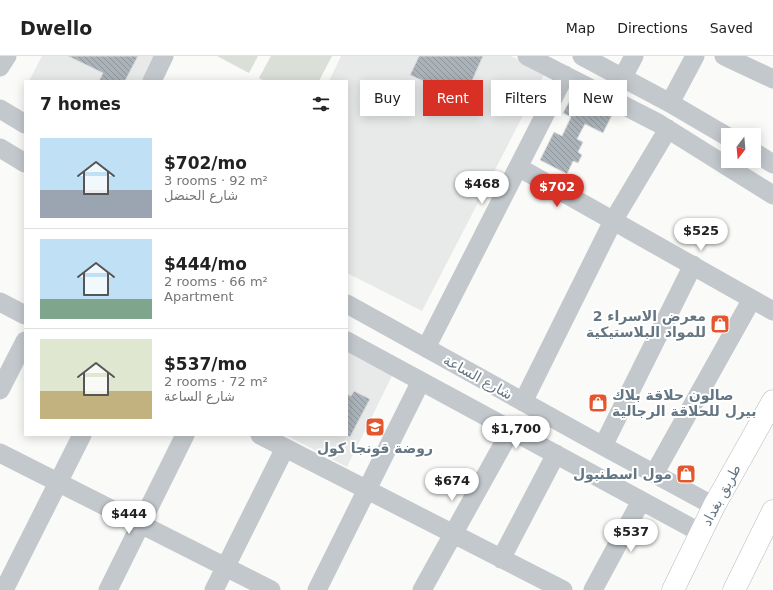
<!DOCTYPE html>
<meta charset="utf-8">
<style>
:root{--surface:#fff;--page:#f2f2f2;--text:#222;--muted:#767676;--line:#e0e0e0;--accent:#d93025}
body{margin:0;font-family:"DejaVu Sans","Noto Sans Arabic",sans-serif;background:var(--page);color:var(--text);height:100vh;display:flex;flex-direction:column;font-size:15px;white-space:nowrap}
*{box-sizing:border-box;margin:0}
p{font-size:13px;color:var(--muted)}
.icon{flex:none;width:22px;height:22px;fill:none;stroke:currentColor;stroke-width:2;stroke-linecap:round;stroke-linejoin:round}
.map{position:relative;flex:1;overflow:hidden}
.side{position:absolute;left:24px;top:24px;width:324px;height:356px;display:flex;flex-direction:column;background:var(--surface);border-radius:0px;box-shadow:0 2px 10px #0003}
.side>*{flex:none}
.banner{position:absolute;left:360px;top:24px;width:353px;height:36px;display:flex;gap:8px}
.needle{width:26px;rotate:196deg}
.buttons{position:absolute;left:721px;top:72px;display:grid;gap:8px}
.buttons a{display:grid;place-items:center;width:40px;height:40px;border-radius:0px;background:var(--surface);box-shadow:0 2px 10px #0003;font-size:20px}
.price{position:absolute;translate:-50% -34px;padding:0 9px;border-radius:14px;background:#fff;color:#222;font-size:13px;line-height:26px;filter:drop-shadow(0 1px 2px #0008)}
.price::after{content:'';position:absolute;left:50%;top:24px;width:12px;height:9px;margin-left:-6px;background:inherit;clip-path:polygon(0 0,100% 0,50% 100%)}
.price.active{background:var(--accent);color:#fff}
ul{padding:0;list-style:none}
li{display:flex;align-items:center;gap:12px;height:100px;padding:0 16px}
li+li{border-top:1px solid var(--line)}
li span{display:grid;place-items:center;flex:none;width:112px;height:80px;border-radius:0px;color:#555}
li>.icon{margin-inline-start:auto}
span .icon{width:48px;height:48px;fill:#fffc;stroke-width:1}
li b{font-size:17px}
h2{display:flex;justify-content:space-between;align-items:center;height:48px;padding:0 16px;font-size:17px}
.pill{padding:0 14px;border-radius:0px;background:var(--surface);box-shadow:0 2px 10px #0003;font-size:14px;line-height:36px}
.pill.active{background:var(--accent);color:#fff}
header{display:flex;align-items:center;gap:24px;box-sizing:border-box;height:56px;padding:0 20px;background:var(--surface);border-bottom:1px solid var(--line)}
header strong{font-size:19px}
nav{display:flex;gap:22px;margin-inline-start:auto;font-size:14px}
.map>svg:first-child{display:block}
.built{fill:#e8e9e9}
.green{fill:#dadfd7}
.building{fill:url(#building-back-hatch);stroke:#dcdcda}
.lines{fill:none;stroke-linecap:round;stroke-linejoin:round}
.major-casing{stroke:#b5babe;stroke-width:23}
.minor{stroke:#c3c8cc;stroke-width:19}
.major{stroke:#fff;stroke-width:22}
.labels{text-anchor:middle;stroke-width:4;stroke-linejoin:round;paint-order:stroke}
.poi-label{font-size:14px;font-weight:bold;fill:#657683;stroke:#fff;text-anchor:end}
.street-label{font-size:14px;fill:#657683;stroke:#fff}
</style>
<header>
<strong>Dwello</strong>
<nav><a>Map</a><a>Directions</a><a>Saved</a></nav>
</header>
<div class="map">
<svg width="773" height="534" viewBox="0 0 773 534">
<defs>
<pattern id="building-back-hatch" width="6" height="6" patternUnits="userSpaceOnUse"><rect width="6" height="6" fill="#aab3b9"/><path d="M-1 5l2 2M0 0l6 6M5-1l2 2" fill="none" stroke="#8e969c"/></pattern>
</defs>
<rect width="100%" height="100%" fill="#fafaf8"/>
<!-- built -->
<path class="built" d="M42,0H155L142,25H29Z
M341,0H511L545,17L422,255L347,217V25H329Z
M347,291L394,316L347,411L286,379H347Z"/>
<!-- green -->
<path class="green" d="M217,0H258L249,17Z
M271,0H332L319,25H264L259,22Z"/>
<!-- building -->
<path class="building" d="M68,0H138L125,25H99L103,17Z
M419,0H483L464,43L410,19Z
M583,37L615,53L603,77L585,68L577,83L583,86L578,96L582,99L578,107L573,105L567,118L540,104L554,76L562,80L571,61L563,57L570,44L577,47Z
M354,335L370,343L350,381L346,379L347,338L351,340Z"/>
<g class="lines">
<defs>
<path id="major" d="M673,534L714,450L773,345
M734,534L773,455"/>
</defs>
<!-- major casing -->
<use href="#major" class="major-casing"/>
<!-- minor -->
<path class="minor" d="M527,0L658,67L773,139
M582,0L670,47L728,81
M724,0L773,23
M0,11L7,0
M623,21L634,0
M152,25L164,0
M670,47L695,0
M0,53L25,68
M0,92L25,107
M754,96L773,108
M518,111L773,255
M0,246L25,259
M347,248L603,390L714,450
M347,285L701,477
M426,292L565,19
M0,334L25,285
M523,346L613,165L668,73
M260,379L563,534
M603,390L693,209
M0,397L271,534
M654,418L752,243
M501,503L556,398
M4,534L82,379
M108,534L185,379
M214,534L285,392
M317,534L421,325
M422,534L511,374
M593,534L641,445"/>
<!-- major -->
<use href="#major" class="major"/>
</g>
<!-- icons -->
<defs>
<symbol id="shop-square" viewBox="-11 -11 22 22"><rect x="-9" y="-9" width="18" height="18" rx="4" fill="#e4572e" stroke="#fff"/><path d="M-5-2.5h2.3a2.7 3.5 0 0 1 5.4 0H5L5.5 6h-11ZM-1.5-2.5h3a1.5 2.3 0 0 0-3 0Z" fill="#fff"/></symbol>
<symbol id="school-square" viewBox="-11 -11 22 22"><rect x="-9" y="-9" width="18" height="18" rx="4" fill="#e4572e" stroke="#fff"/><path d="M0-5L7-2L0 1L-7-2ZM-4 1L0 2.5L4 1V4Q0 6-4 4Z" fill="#fff"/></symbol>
</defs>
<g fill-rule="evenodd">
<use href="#shop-square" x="709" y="257" width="22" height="22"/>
<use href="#shop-square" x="587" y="336" width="22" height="22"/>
<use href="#school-square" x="364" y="360" width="22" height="22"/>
<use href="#shop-square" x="675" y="407" width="22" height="22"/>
</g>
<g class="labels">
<!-- poi labels -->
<g class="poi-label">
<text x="706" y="265">معرض الاسراء 2<tspan x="706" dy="16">للمواد البلاستيكية</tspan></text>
<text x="612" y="344" text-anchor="start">صالون حلاقة بلاك<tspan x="612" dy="16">بيرل للحلاقة الرجالية</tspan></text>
<text x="375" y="397" text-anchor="middle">روضة قونجا كول</text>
<text x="672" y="423">مول اسطنبول</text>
</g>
<!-- street labels -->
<g class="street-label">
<text transform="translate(478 321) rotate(29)" y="5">شارع الساعة</text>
<text transform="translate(721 439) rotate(-62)" y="5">طريق بغداد</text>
</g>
</g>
</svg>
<div class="buttons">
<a><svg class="needle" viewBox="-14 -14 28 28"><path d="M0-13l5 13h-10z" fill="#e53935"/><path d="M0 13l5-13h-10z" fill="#767676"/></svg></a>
</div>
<b class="price" style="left:482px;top:149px">$468</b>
<b class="price active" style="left:557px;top:152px">$702</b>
<b class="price" style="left:701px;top:196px">$525</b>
<b class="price" style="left:516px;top:394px">$1,700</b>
<b class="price" style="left:452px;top:446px">$674</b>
<b class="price" style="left:129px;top:479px">$444</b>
<b class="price" style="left:631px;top:497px">$537</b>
<div class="banner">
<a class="pill">Buy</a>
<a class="pill active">Rent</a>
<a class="pill">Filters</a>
<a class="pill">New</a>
</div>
<section class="side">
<h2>7 homes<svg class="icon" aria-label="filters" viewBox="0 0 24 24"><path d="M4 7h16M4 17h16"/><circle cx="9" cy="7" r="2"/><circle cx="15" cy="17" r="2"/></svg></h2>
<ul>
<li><span style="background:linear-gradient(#bfe0f5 65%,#9aa5b1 0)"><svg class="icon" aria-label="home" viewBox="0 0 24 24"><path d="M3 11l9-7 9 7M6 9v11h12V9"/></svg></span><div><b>$702/mo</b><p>3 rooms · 92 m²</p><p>شارع الحنضل</p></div></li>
<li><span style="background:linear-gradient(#bfe0f5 75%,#7fa58c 0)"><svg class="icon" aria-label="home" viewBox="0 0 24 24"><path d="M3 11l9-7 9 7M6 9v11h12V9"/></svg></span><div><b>$444/mo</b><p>2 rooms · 66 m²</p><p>Apartment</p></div></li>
<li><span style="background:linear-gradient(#dfe7d0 65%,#c2b280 0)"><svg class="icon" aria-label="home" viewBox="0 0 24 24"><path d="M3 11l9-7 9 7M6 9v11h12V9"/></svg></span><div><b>$537/mo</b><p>2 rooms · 72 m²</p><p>شارع الساعة</p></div></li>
</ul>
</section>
</div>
